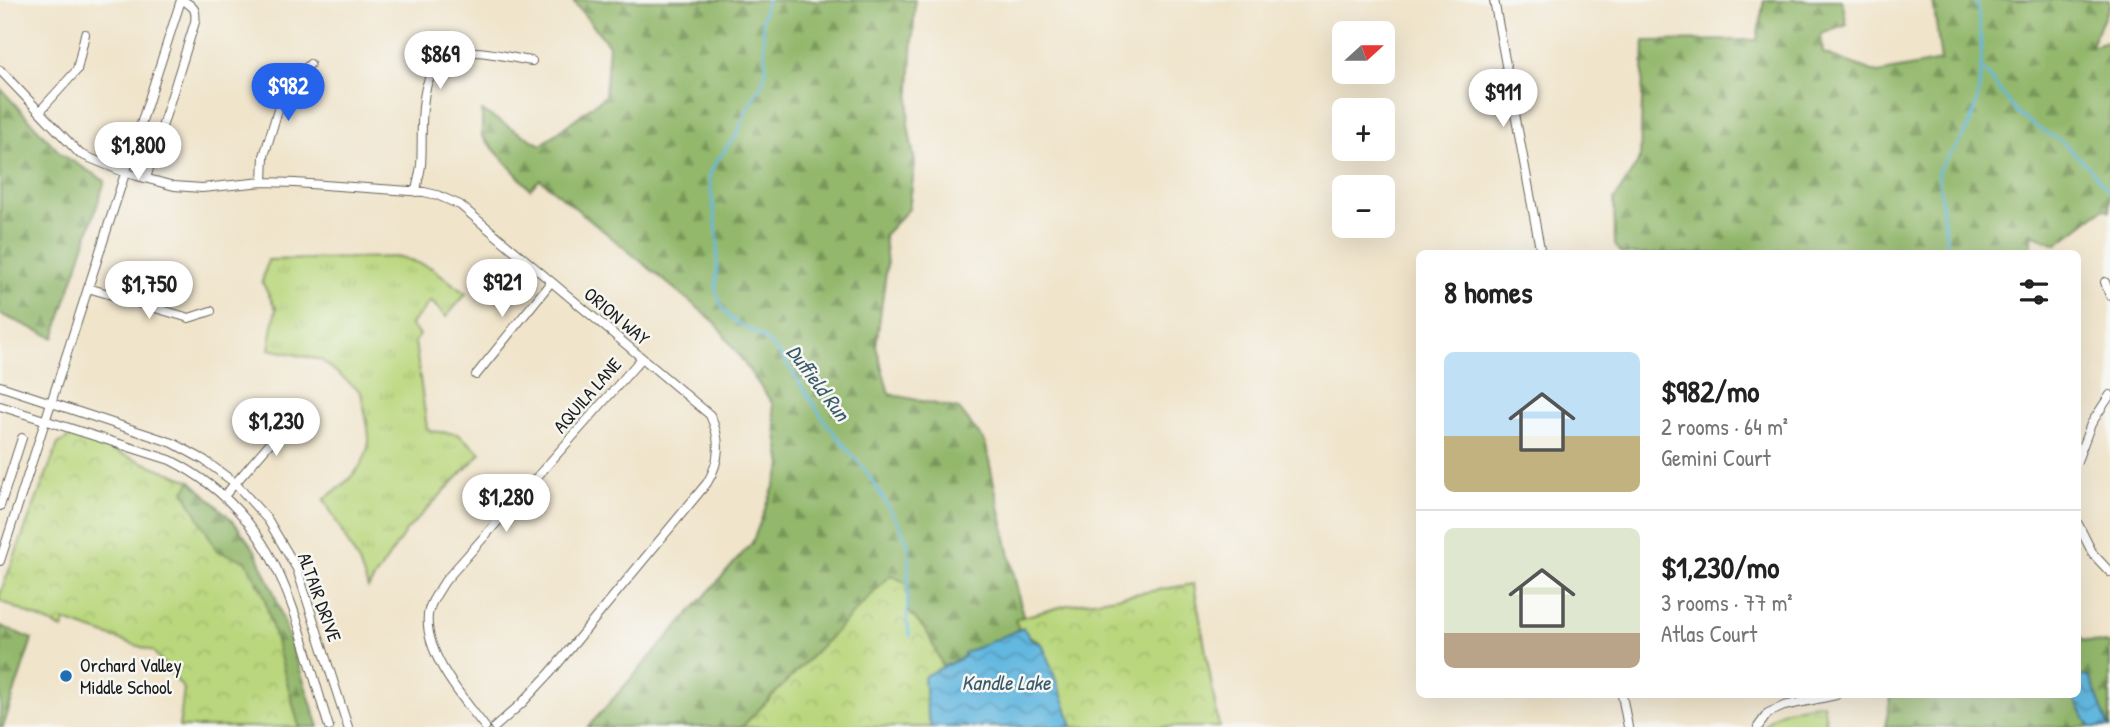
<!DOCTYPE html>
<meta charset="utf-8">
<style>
:root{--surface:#fff;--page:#f6f6f6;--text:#222;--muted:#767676;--line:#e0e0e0;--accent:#2563eb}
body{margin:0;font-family:"Patrick Hand",sans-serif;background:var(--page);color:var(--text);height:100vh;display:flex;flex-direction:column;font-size:26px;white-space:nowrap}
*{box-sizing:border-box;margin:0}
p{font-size:23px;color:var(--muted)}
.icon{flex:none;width:38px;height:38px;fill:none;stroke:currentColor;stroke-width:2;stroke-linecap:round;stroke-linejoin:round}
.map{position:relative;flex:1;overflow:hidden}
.side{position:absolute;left:1416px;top:250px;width:665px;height:448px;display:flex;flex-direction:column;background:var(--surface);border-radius:10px;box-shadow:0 7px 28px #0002}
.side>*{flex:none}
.needle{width:46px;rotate:69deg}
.controls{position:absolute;left:1332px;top:21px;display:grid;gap:14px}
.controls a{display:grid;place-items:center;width:63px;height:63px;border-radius:10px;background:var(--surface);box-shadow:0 7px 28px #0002;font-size:35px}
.price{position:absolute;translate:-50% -60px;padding:0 16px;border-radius:24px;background:#fff;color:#222;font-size:23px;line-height:46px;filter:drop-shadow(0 2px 4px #0008)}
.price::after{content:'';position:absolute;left:50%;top:42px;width:21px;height:16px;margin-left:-10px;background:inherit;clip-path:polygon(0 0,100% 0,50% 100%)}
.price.selected{background:var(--accent);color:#fff}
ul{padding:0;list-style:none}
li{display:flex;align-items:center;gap:21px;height:175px;padding:0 28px}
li+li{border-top:2px solid var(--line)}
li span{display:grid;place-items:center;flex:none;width:196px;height:140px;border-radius:10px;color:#555}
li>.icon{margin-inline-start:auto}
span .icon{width:84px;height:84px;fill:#fffc;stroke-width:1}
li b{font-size:30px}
h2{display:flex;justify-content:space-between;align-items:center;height:84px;padding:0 28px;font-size:30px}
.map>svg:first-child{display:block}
.grass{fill:url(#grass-tufts);stroke:#6b7a4c;stroke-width:2}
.forest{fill:url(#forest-firs);stroke:#586a44;stroke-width:2}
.park{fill:url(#park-crowns);stroke:#6b7a4c;stroke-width:2}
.water{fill:url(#water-waves);stroke:#406a7e;stroke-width:2}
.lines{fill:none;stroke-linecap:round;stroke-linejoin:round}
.stream{stroke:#64b8e0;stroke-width:2.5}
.minor-casing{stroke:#666259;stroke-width:10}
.minor{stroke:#fff;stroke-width:8}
.poi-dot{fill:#1f6fb2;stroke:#f6f6f2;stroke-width:2.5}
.labels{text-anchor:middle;stroke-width:5;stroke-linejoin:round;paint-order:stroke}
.street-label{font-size:19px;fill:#1c1c1c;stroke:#f6f6f2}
.poi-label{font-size:19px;fill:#1c1c1c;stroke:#f6f6f2;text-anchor:start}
.water-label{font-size:21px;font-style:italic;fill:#395a6a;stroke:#f6f6f2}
</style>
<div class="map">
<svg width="2110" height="727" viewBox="0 0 2110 727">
<defs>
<pattern id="grass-tufts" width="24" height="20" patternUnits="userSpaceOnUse" patternTransform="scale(1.75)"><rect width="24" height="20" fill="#bad77d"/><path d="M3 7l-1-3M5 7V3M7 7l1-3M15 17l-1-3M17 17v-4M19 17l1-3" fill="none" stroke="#9fb86b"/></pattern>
<pattern id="forest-firs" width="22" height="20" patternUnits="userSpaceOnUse" patternTransform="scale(1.75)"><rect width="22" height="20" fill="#93b86c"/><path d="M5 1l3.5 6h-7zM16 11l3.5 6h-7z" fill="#779558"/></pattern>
<pattern id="park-crowns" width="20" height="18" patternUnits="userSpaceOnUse" patternTransform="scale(1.75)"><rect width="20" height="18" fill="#bad77d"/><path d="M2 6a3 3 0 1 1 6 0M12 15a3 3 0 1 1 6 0" fill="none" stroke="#9fb86b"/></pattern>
<pattern id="water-waves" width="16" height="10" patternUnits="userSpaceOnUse" patternTransform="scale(1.75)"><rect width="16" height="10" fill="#64b8e0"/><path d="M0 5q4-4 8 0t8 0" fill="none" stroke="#5295b5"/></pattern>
</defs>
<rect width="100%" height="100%" fill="#f6f6f2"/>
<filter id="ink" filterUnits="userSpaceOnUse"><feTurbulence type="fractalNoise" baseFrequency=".0143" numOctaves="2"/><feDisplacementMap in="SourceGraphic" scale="14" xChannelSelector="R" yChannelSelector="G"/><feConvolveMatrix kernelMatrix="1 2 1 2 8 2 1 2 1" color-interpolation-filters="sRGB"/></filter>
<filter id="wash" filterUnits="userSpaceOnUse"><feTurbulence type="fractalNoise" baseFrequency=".00686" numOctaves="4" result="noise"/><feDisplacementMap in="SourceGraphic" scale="28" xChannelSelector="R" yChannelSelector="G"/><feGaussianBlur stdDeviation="1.57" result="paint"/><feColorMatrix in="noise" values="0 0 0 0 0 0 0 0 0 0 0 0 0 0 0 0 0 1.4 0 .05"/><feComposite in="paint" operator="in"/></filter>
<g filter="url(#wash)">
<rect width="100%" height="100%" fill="#f0e4ca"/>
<!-- grass -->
<path class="grass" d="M401,257L432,268L466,294L446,317L431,301L410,325L420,335L415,342L427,428L431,431L458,434L481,453L406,531L368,588L359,563L324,499C344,485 366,468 369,442C370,429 363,406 361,392L321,360L269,349L276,309L262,282L268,260Z
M1823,703L1827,727H1764C1777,707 1801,707 1823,703Z"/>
<!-- forest -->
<path class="forest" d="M572,0H915L908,125L915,163L909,209L884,235L887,265L876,346L889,394L959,409L985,442L1023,616L1015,620L1019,629L943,667L927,632L908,611L907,584L891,575L742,727H588L752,543L782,466L772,403L715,322L540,179L530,189L482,136V111L541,145L605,96L609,45Z
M1764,0H1842L1847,25L1821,34L1823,53L1878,73L1941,61L1933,0H2109L2110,5L2090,47L2110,41V211L2104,208L2057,244L2031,234L2032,254H1622L1615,245L1614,200L1640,159L1644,41L1757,40Z
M0,88L61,154L105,181L54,338L0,314Z
M191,481L234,522L256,552L273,590L319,727H299L263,593L217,551L184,491Z
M1,626L32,639L3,727H0Z
M2077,631L2082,640L2110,644V727H1885L1891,695H2077Z"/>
<!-- park -->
<path class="park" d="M73,435L191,481L184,491L217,551L246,561L263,593L299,727H179L184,689L153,651L65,621L63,629L0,601V594L58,444Z
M891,575L907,584L908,611L927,632L943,667L924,678L929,721L934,727H742Z
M1194,584L1219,727H1072L1042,644L1019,629L1015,619L1068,605Z"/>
<!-- water -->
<path class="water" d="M1023,628L1033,641L1042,644L1066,706L1072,727H931L927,711L924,678L926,675L964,657V653Z
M2086,676L2090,678L2109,727H2090L2072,695H2077V677Z"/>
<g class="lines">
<!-- stream -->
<path class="stream" d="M767,0L762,19L766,69L763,82L749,105L737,134L715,163L709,177L718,238L716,291L723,309L733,320L762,337L781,355L826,423L868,474L900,526L909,547L907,623L910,636
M1980,66L2021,117L2062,142L2088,166L2110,192
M1948,254L1938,173L1939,168C1946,158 1956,149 1962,138C1986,100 1984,43 1976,0"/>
</g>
</g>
<g filter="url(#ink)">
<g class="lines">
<defs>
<path id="minor" d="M1494,0L1541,254
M0,70L80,154L126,173L174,186L202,188L263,182L295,183L424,192L437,195L460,205L710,415C721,439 721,460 707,483L550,673L522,703L495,727
M40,111L77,70L85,34
M146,178L195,22C197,9 193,6 182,0
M263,182L264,156L284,90L310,64
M416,192C417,183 420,174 421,165C424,131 413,65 456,53C476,48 511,58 532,61
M2105,282L2110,296
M88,288L189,318L211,311
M476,375L551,282
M0,386L173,443L204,460L235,483L268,520L297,569L348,727
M0,406L170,460C284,517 294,618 329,727
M2077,461L2091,424L2110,395
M225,495L295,414
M0,506L22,438
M2077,522L2093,554L2110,572
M0,561L181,0
M1622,695L1628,727
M485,727C463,698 424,654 428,615C429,603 439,591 445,581L642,358
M1758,727L1768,713L1784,706L1836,695"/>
</defs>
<!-- minor casing -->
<use href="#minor" class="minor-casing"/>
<!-- minor -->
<use href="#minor" class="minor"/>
</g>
</g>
<!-- markers -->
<circle class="poi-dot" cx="66" cy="676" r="7"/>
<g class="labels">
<!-- street labels -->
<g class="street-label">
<text transform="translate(617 316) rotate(40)" y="7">ORION WAY</text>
<text transform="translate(587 395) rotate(-49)" y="7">AQUILA LANE</text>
<text transform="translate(320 597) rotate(70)" y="7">ALTAIR DRIVE</text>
</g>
<!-- poi labels -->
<g class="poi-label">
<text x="80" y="672">Orchard Valley<tspan x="80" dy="22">Middle School</tspan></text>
</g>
<!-- water labels -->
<g class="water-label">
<text transform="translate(818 383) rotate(53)" y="7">Duffield Run</text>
<text x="1006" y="690">Kandle Lake</text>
</g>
</g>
</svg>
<div class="controls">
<a><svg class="needle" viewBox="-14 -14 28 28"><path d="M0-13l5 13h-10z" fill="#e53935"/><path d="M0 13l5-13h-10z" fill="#767676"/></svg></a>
<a>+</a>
<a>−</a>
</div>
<b class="price" style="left:440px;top:91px">$869</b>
<b class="price selected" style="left:288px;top:123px">$982</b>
<b class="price" style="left:1503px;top:129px">$911</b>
<b class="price" style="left:138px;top:182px">$1,800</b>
<b class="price" style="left:502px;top:319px">$921</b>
<b class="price" style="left:149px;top:321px">$1,750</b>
<b class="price" style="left:276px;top:458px">$1,230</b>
<b class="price" style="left:506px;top:534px">$1,280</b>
<section class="side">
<h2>8 homes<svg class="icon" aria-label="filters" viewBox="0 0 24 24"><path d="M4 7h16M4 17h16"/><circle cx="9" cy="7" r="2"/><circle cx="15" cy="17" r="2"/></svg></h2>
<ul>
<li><span style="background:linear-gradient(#bfe0f5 60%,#c2b280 0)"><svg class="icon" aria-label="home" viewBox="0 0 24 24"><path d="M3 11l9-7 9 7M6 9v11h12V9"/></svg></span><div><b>$982/mo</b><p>2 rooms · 64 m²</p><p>Gemini Court</p></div></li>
<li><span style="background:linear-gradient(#dfe7d0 75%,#b9a48a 0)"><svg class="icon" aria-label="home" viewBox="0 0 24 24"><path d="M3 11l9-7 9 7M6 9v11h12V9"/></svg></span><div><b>$1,230/mo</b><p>3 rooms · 77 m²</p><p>Atlas Court</p></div></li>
</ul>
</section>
</div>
